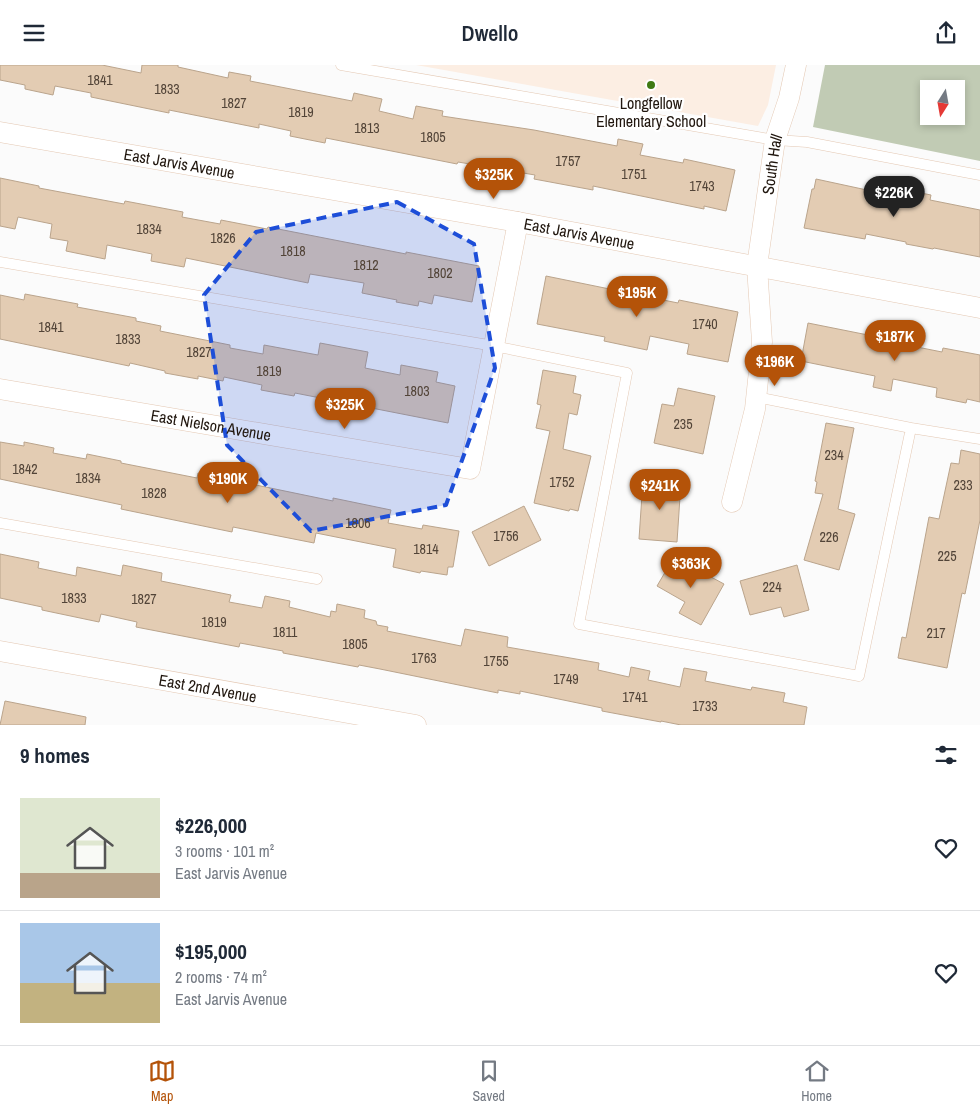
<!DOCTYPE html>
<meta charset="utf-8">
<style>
:root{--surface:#fff;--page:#f6f6f7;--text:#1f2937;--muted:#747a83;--line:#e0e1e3;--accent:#b45309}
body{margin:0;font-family:"Archivo Narrow",sans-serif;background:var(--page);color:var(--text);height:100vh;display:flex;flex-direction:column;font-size:19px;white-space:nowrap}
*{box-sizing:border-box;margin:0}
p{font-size:16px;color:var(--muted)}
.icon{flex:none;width:28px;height:28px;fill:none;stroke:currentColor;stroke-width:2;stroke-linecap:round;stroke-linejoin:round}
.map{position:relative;height:660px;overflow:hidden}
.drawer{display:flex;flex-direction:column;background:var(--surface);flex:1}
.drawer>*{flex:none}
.needle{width:32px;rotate:191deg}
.buttons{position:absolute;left:920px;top:15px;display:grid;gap:10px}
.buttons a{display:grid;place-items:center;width:45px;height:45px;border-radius:0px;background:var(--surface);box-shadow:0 2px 8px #0003;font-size:25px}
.price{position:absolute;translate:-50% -42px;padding:0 11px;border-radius:18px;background:var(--accent);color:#fff;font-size:16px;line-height:32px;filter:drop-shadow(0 1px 2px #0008)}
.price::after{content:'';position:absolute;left:50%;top:30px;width:15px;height:11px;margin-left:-8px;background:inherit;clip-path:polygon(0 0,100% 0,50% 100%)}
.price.selected{background:#222;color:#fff}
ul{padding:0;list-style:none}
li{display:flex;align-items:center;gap:15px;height:125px;padding:0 20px}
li+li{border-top:1px solid var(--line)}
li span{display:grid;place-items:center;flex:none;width:140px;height:100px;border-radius:0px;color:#555}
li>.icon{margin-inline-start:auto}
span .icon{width:60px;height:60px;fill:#fffc;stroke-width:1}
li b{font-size:21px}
h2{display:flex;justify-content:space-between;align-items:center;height:60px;padding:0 20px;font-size:21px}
header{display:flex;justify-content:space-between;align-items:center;height:65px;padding:0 20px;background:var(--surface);font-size:22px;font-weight:600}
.tabs{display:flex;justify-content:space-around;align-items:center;height:70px;border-top:1px solid var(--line);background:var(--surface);font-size:14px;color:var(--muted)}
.tabs a{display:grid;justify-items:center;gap:2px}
.tabs .selected{color:var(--accent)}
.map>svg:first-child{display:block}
.built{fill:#fceee3}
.green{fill:#c1cbb4;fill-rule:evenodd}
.building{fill:#e3ccb3;stroke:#baa48c}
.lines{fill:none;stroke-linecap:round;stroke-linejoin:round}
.lane-casing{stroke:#e4c8b3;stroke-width:11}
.street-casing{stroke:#e4c8b3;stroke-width:21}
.lane{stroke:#fff;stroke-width:10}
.street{stroke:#fff;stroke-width:20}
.marked{fill:#1d4ed8;fill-opacity:0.2;stroke:#1d4ed8;stroke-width:4;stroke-dasharray:10 6;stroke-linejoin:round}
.poi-dot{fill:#3f7a14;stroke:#fff;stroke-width:2}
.labels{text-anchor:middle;stroke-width:4.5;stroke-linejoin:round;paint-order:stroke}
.number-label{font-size:14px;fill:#524438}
.poi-label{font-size:16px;fill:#21170f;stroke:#fff}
.street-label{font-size:16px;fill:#21170f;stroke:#fff}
</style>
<header><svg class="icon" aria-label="menu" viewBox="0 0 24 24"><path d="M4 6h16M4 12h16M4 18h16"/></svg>Dwello<svg class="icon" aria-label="share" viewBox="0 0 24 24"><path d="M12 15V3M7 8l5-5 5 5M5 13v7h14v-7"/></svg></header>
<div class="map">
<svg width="980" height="660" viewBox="0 0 980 660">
<rect width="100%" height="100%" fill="#fbfbfb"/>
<!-- built -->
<path class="built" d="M416,0H776L768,40L758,61Z"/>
<!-- green -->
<path class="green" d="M825,0H980V96L813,62ZM929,24H956V51H929Z"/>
<!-- building -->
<path class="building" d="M0,0H102L141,8L142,0H178V2L228,13L229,7L251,11L250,16L352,36L354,28L382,34L379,46L413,54L416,41L443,46L442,51L534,65L617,81L618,74L643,79L640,90L683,98L684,94L735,105L726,146L704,141V144L593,121V125L534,114L535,110L458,97L457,99L326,73L325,78L290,71L291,66L259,59V63L169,45V48L91,32V28L55,21L53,30L25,24V20L0,15Z
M0,113L39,121V123L124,139L125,136L183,147L182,152L220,159L221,155L267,164L268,162L406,189V187L479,201L472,237L434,230L432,239L419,236L418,241L396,237L397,235L362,228L364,218L310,209L308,218L186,193L184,202L151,196L152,189L107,180L105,194L66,186L68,176L50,173L52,159L18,152L15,164L0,161Z
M816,114L890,130L891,122L931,130L930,135L980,145V192L934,183L933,184L906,179V177L866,169L865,174L804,163L812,124H814Z
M546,211L678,238L679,235L738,247L728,297L687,289L689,279L650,271L647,285L604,276L605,272L537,259Z
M25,229L78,239L77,242L136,253V256L161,261L160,266L230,280V283L263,289L264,280L318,290L320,278L368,287L365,303L400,310L401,300L438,307L436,317L455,321L448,358L295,328L294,331L261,325L262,320L224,312L223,316L198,311V314L165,308V306L130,298L129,301L0,274V230L24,235Z
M808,258L868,270L867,272L942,287L943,283L980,290V337L967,334L966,338L936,332L937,323L893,314L891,326L873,322L875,311L801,296Z
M543,305L576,311L573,328L581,330L577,350L569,348L563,384L591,391L578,446L570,444L569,446L534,438L550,366L536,363L541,340L537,339Z
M678,323L715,331L703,389L654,378L662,339L674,341Z
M826,358L854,363L838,444L855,449L839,505L804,495L823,429L815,428L817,417L815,416Z
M0,377L24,381V377L54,383L53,388L86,394L87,389L121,396V398L197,413L198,408L333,436V433L391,445L388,458L422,464L423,460L459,466L453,502H448L447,510L421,506L420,508L393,502L396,484L316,468L314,478L233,462L232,467L121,444L122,440L0,414Z
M961,385L980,389V455L965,529L962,528L947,603L898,593L902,572L906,573L929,452L939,454L951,398L959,399Z
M643,415L681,417L677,477L639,474Z
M524,441L541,475L489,501L472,467Z
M0,489L39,497L38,503L76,511L77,502L121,511L123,500L162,508L161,516L231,530L229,537L262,543L265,531L290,536L289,542L330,552L331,546L336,547L337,539L365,545L364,553L376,556L377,560L388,562L387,566L461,581L465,564L508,572L507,582L599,598L598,605L629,612L631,602L650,606L648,615L680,622L684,603L707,607L705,616L751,625L752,622L785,628L783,637L807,642L804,660H681L661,656V657L602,646V643L520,626V629L498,625V628L380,604L359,600L358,602L283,588V586L240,578L239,582L167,568L136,562L137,557L101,549L99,557L42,545V542L0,533Z
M674,492L724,519L701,560L679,548L685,537L657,521Z
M797,500L809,545L784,552L781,542L750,550L740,516Z
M5,636L86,652L85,660H0Z"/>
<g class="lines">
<defs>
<path id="lane" d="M341,0L775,75L807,77L980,110
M0,197L494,281L627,308L579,559L859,611L911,363
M756,332L911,363L980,374
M0,458L317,514"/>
<g id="street">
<path id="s1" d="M0,67L518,157L980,243"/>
<path id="s2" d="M0,324L470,404L518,157"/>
<path id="s3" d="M732,437L755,344L762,277L757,201L775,75L789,33L796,0"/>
<path id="s4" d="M0,586L416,660"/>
</g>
</defs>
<!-- lane casing -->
<use href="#lane" class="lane-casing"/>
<!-- street casing -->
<use href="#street" class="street-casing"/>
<!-- lane -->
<use href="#lane" class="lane"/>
<!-- street -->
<use href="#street" class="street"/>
</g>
<!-- marked area -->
<path class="marked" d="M397,137L474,179L495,303L446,440L311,466L227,380L204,230L256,167Z"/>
<!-- markers -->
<circle class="poi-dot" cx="651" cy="20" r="5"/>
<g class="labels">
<!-- number labels -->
<g class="number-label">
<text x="100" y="20">1841</text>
<text x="167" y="29">1833</text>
<text x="234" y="43">1827</text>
<text x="301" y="52">1819</text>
<text x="367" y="68">1813</text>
<text x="433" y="77">1805</text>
<text x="568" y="101">1757</text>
<text x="634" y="114">1751</text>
<text x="702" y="126">1743</text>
<text x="149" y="169">1834</text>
<text x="223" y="178">1826</text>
<text x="293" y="191">1818</text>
<text x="366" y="205">1812</text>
<text x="440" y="213">1802</text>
<text x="705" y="264">1740</text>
<text x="51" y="267">1841</text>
<text x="128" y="279">1833</text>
<text x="199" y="292">1827</text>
<text x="269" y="311">1819</text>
<text x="417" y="331">1803</text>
<text x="683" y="364">235</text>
<text x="834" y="395">234</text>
<text x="25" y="409">1842</text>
<text x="88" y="418">1834</text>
<text x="562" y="422">1752</text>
<text x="963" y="425">233</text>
<text x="154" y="433">1828</text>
<text x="358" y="463">1806</text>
<text x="506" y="476">1756</text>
<text x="829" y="477">226</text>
<text x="426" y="489">1814</text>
<text x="947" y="496">225</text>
<text x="772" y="527">224</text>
<text x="74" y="538">1833</text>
<text x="144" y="539">1827</text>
<text x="214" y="562">1819</text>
<text x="285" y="572">1811</text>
<text x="936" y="573">217</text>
<text x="355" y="584">1805</text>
<text x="424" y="598">1763</text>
<text x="496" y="601">1755</text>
<text x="566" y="619">1749</text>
<text x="635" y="637">1741</text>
<text x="705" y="646">1733</text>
</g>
<!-- poi labels -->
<g class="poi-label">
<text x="651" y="44">Longfellow<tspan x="651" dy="18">Elementary School</tspan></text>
</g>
<!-- street labels -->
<g class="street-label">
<text dy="6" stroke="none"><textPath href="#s1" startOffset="182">East Jarvis Avenue</textPath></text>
<text dy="6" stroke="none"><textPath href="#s3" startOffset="342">South Hall</textPath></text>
<text dy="6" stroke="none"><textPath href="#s1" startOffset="588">East Jarvis Avenue</textPath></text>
<text dy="6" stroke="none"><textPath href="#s2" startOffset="214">East Nielson Avenue</textPath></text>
<text dy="6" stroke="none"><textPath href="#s4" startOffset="211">East 2nd Avenue</textPath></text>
</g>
</g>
</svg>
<div class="buttons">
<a><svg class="needle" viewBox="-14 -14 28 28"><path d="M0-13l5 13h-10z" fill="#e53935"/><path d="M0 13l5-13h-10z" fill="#747a83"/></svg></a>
</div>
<b class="price" style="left:494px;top:135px">$325K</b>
<b class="price selected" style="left:894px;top:153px">$226K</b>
<b class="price" style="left:637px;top:253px">$195K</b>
<b class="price" style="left:895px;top:297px">$187K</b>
<b class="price" style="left:775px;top:322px">$196K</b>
<b class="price" style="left:345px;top:365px">$325K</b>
<b class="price" style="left:228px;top:439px">$190K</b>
<b class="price" style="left:660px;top:446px">$241K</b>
<b class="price" style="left:691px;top:524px">$363K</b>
</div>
<section class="drawer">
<h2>9 homes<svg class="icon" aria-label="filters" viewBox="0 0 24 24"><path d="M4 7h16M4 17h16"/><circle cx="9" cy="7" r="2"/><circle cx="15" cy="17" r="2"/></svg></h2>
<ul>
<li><span style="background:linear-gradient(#dfe7d0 75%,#b9a48a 0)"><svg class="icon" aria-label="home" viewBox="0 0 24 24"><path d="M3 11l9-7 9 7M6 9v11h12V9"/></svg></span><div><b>$226,000</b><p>3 rooms · 101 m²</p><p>East Jarvis Avenue</p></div><svg class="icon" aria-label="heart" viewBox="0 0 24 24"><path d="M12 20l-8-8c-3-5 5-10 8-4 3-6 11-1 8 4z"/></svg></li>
<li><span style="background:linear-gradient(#a9c7e8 60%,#c2b280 0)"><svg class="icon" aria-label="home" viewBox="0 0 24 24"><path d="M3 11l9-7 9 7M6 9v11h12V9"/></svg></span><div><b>$195,000</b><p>2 rooms · 74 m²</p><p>East Jarvis Avenue</p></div><svg class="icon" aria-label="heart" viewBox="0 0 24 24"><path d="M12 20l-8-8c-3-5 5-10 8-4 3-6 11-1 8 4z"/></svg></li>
</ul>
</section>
<nav class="tabs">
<a class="selected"><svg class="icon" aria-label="map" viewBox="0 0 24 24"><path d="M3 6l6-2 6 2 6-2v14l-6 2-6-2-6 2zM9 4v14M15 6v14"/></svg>Map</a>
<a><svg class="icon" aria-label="saved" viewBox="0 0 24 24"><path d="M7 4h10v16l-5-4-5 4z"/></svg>Saved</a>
<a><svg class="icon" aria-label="home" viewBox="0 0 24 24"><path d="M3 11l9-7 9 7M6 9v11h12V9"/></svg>Home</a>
</nav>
